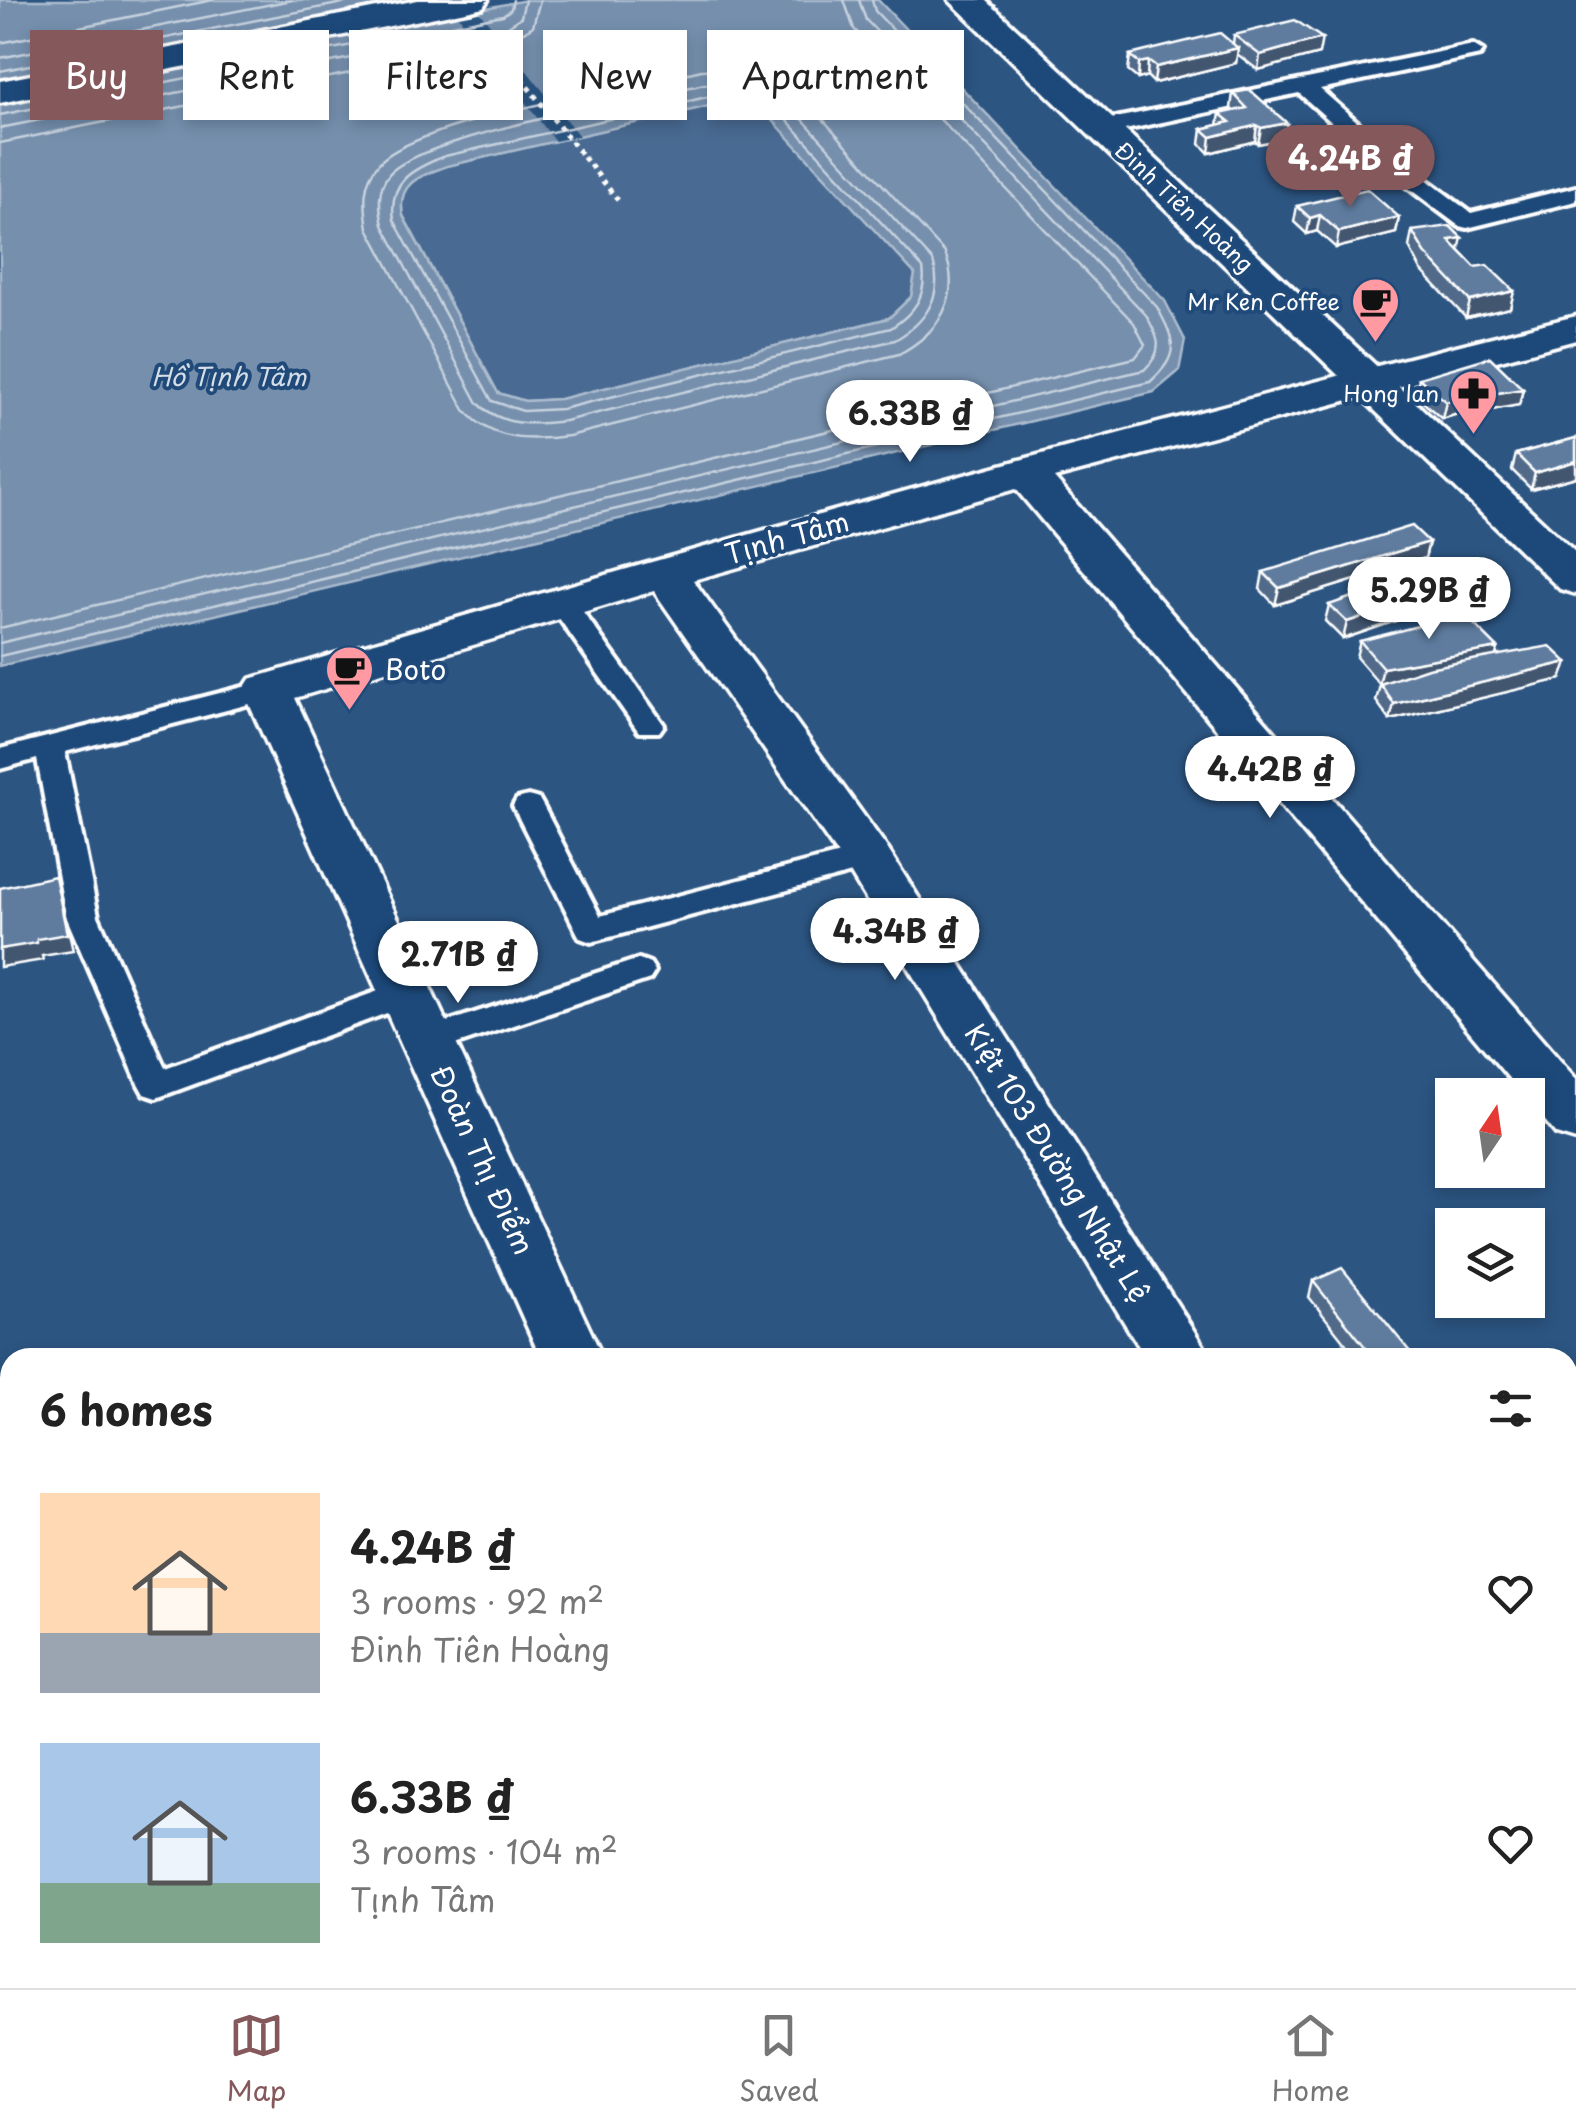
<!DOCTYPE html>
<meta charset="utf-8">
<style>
:root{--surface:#fff;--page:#f2f2f2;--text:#222;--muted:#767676;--line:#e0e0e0;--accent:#85585c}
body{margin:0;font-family:"Playpen Sans",sans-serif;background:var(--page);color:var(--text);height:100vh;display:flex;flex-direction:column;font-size:38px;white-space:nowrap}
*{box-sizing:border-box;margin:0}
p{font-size:32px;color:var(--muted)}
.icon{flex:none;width:55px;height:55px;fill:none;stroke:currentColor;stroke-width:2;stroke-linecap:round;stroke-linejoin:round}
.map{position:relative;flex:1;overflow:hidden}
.sheet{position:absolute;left:0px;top:1348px;width:1578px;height:642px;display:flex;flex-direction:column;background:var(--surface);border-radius:30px 30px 0 0;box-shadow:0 5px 15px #0003}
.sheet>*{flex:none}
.banner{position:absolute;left:30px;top:30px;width:1000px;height:90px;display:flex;gap:20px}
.needle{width:65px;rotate:13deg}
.fabs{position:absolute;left:1435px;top:1078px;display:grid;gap:20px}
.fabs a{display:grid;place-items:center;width:110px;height:110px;border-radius:0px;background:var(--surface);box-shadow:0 5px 15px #0003;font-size:50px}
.price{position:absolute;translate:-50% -85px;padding:0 22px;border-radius:35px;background:#fff;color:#222;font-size:32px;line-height:65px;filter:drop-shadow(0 2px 5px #0008)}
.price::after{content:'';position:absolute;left:50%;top:60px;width:30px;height:22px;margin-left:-15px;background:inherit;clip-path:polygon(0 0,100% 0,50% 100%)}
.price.active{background:var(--accent);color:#fff}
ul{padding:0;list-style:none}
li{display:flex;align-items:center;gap:30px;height:250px;padding:0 40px}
li span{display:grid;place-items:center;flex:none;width:280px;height:200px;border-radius:0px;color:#555}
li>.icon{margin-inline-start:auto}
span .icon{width:120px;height:120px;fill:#fffc;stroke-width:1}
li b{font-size:42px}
h2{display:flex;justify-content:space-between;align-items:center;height:120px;padding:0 40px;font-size:42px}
.chip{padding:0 35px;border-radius:0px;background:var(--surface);box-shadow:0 5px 15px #0003;font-size:35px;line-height:90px}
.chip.active{background:var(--accent);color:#fff}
.menu{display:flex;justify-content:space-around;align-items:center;height:140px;border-top:2px solid var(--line);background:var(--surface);font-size:28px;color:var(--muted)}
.menu a{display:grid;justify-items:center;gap:5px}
.menu .active{color:var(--accent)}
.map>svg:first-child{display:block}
.built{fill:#3b618b}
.green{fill:#486b92;stroke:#a4b5c8;stroke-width:2.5}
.water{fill:#748fad;stroke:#acbcce;stroke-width:2.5;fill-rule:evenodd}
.pier{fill:#2c5582}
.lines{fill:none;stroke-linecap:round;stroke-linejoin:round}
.shore{stroke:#c7d2de;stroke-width:2.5}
.lane-casing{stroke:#fff;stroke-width:8}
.street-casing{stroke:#fff;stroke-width:7}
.secondary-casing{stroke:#fff;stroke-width:7}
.path{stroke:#fff;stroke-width:5;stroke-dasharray:5 5;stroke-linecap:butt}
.lane{fill:#1f4a7a;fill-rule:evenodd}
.street{fill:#1f4a7a;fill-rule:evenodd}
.secondary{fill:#1f4a7a;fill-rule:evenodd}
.wall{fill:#516b89;stroke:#fff;stroke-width:2.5}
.shaded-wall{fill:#42576f;stroke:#fff;stroke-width:2.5}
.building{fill:#5e7c9f;stroke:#fff;stroke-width:2.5}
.labels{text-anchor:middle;stroke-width:8;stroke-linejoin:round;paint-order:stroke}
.far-street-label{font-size:22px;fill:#fff;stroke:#1f4a7a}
.far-poi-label{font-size:22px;fill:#fff;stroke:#1f4a7a;text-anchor:end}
.far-water-label{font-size:25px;font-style:italic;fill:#d5dde6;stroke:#1f4a7a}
.street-label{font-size:28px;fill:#fff;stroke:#1f4a7a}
.poi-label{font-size:28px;fill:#fff;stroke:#1f4a7a;text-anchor:start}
</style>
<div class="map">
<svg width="1576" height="1988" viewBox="0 0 1576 1988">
<rect width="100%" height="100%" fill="#2c5582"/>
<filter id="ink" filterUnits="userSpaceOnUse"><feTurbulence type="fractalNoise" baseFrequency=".01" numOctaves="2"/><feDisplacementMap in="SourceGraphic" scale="20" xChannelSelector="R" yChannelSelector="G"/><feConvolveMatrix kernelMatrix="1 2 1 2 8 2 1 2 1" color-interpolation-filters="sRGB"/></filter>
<g filter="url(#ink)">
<!-- built -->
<path class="built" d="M1576,1705V1988H942L960,1980H1568V1708Z"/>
<!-- green -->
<path class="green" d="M709,106L738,108L769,116L915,274L911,297L889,318L560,399L525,401L498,393L403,215C396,182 421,176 447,166Z"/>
<!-- water -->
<path class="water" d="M0,0H410L0,81Z
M526,0H878L1165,301L1185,340L1179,371L1154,392L0,666V106ZM709,106L738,108L769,116L915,274L911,297L889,318L560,399L525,401L498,393L403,216C396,182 421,176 447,166Z"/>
<!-- pier -->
<path class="pier" d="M475,6L579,136L555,141L454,10Z"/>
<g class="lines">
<!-- shore -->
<path class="shore" d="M0,43L213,0
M0,58L292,0
M726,69L764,74L796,90L945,253C962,297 939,333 899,354L569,436C530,441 492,442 465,410L368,228C364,204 362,182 379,163C417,121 637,85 702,70Z
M0,71L358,0
M705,84L742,86L784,99L933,261C944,296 925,323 895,340L565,421C534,425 502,427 478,403L383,225C379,207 377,189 389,174C421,136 646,97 705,84Z
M707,97L740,98L776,108L923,268C927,296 914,313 891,328L562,409L523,411L492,401L394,220C388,181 412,169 445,156Z
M0,115L503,15L511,9L513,0
M0,128L507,27L521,17L525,0
M0,143L510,41L533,26L540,0
M0,628L1135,358L1145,345L1134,323L854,29L844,0
M0,643L1144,370C1165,351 1159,338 1146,315L866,20L859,0
M0,656L1150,382C1181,354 1175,341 1157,307L875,11L872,0"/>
<defs>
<path id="lane" d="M1473,45L1483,51L1480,55L1320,89L1402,161L1471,213L1576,187V201L1467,228L1459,226L1386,171L1299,93L1101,135L1090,128L1101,121Z
M561,592L571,595L659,718L664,725L659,732H639L547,601L551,595Z
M267,681L277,683L281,690L277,697L65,752L98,916L165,1068L406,981L417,984L422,993L417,1002L156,1098L144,1094L139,1085L66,916L37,759L0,769V749Z
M528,796L539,799L543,806L600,916L867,847L878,850L882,858L878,866L867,869L591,942L580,938L513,806L517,799Z
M639,959L650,963L655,971L650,979L428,1054L416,1050L411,1041L416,1032Z
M10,1600V1636L0,1639V1603Z
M380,1980H424L426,1988H382Z"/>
<path id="street" d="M418,0H488L483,7L471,10L0,103V81Z
M1576,316V340L1054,478L1576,1079V1140L1556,1134L1528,1100V1095H1523L1016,489L693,580L885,845L1211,1358H1146L849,871L654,591L295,698L603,1358H541L243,690L250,679C689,548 1131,426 1576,316Z"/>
<path id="secondary" d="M949,0H986L1576,553V594L1560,589Z
M1576,1617V1681L1568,1684V1620Z
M740,1980H893L897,1988H736Z"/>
</defs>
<!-- lane casing -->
<use href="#lane" class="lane-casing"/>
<!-- street casing -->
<use href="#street" class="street-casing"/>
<!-- secondary casing -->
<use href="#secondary" class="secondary-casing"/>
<!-- path -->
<path class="path" d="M484,32L621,204"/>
<!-- lane -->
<use href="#lane" class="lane"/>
<!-- street -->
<use href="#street" class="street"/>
<!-- secondary -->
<use href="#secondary" class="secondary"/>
</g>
<!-- wall -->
<path class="wall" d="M1234,35L1319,54L1258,70L1237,54L1236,63L1154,83L1147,76L1138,79L1128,71L1130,55L1233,44Z
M1233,93L1284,139L1258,144L1255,141L1209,153L1200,144L1202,129L1218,125L1220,114L1233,111L1231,108Z
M1297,206L1399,217L1396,233L1336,248L1317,231L1307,234L1294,222Z
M1412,231L1459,250L1475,267L1514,291L1510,308L1466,318L1421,270L1409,247Z
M1419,378L1523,389L1519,405L1481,412L1476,408L1442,419L1415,395Z
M1576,438V477L1531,489L1512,470L1516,454Z
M1429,542L1425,558L1275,605L1260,589L1263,572Z
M1471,595L1343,639L1325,621L1329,605Z
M1360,641L1498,648L1496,656L1567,662L1561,679L1390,720L1376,701L1380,685L1356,657Z
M1313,1281L1415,1358H1357L1309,1297Z"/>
<!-- shaded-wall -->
<path class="shaded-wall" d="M1322,38L1319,54L1258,70L1260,55Z
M1238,48L1236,63L1154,83L1156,67Z
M1148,61L1147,76L1138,79L1139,63Z
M1287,123L1284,139L1258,144L1261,128Z
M1257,125L1255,141L1209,153L1211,137Z
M1320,215L1317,231L1307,234L1310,218Z
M1399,217L1396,233L1336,248L1339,232Z
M1462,238L1458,254L1449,240Z
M1514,291L1510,308L1466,318L1470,301Z
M1523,389L1519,405L1481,412L1485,395Z
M1480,392L1476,408L1442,419L1446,402Z
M1576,461V477L1531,489L1535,473Z
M1429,542L1425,558L1275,605L1279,588Z
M1476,579L1471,595L1343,639L1347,622Z
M1498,648L1493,665L1379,685L1383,668Z
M1567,662L1561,679L1390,720L1394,704Z
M55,876L60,893L73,951L42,956L43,960L0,967V949L37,939Z
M1576,1924V1940L1568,1944V1928Z
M1460,1980H1494L1478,1988H1444Z"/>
<!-- building -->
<path class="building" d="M1295,20L1322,38L1260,55L1234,35Z
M1220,33L1238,48L1156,67L1148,61L1139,63L1130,55Z
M1250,90L1287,123L1261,128L1257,125L1211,137L1202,129L1230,122L1220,114L1247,108L1233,93Z
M1367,189L1399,217L1339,232L1320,215L1310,218L1297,206Z
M1450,226L1462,238L1449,240L1475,267L1487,265L1514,291L1470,301L1425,253L1412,231Z
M1490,357L1523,389L1485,395L1480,392L1446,402L1419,378Z
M1576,438V461L1535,473L1516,454Z
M1412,526L1429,542L1279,588L1263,572Z
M1453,562L1476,579L1347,622L1329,605Z
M1464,614L1498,648L1383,668L1360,641Z
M1550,646L1567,662L1394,704L1380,684L1428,668Z
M55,876L67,934L37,939V943L0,949V888Z
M1342,1268L1415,1358H1374L1313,1281Z
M1576,1767V1924L1568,1928V1771Z
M1116,1980H1460L1444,1988H1099Z"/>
</g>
<!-- icons -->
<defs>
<symbol id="cafe-pin" viewBox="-11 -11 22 30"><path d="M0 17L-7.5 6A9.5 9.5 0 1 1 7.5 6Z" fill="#ff9aa2" stroke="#1f4a7a"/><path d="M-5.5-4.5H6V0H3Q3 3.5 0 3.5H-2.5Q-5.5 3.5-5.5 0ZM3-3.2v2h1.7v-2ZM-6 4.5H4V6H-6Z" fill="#111"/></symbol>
<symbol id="pharmacy-pin" viewBox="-11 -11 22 30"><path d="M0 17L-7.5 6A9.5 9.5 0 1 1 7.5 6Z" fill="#ff9aa2" stroke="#1f4a7a"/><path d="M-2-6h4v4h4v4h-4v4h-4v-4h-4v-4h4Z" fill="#111"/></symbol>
</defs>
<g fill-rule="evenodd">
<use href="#cafe-pin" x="1348" y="274" width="55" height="75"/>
<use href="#pharmacy-pin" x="1446" y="366" width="55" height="75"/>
<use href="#cafe-pin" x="322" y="642" width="55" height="75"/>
</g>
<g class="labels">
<!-- far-street labels -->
<g class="far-street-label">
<text transform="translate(1184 207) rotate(43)" y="8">Đinh Tiên Hoàng</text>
</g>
<!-- far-poi labels -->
<g class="far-poi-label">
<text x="1340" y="310">Mr Ken Coffee</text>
<text x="1439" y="402">Hong lan</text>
</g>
<!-- far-water labels -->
<g class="far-water-label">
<text x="229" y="386">Hồ Tịnh Tâm</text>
</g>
<!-- street labels -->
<g class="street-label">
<text transform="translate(787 538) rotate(-16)" y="10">Tịnh Tâm</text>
<text transform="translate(482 1160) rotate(65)" y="10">Đoàn Thị Điểm</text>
<text transform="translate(1057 1163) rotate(58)" y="10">Kiệt 103 Đường Nhật Lệ</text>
</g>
<!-- poi labels -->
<g class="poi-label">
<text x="385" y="680">Boto</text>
</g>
</g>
</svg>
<div class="fabs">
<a><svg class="needle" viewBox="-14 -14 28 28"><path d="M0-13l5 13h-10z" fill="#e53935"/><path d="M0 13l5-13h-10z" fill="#767676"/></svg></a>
<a><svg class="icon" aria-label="layers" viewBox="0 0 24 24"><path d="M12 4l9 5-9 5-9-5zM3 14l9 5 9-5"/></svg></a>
</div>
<b class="price active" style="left:1350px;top:210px">4.24B ₫</b>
<b class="price" style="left:910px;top:465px">6.33B ₫</b>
<b class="price" style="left:1429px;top:642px">5.29B ₫</b>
<b class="price" style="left:1270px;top:821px">4.42B ₫</b>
<b class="price" style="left:895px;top:983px">4.34B ₫</b>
<b class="price" style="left:458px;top:1006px">2.71B ₫</b>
<div class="banner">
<a class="chip active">Buy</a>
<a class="chip">Rent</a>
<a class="chip">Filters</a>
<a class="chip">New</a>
<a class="chip">Apartment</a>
</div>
<section class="sheet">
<h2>6 homes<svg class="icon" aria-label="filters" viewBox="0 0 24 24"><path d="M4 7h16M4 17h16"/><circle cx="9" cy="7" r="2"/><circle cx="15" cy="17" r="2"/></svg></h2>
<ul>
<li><span style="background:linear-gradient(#ffd9b3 70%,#9aa5b1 0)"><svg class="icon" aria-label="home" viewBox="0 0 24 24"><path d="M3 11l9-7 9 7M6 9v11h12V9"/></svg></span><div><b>4.24B ₫</b><p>3 rooms · 92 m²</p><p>Đinh Tiên Hoàng</p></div><svg class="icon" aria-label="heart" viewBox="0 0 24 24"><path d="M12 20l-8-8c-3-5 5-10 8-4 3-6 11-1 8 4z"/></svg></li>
<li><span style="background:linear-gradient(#a9c7e8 70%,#7fa58c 0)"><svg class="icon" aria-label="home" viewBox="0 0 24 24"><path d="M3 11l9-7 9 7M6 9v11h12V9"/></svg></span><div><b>6.33B ₫</b><p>3 rooms · 104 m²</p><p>Tịnh Tâm</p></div><svg class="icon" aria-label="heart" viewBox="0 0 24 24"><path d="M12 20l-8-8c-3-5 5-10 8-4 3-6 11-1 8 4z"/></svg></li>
</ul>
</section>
</div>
<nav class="menu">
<a class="active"><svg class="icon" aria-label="map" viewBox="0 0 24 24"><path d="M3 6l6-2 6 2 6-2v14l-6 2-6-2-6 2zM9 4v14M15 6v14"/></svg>Map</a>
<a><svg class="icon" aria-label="saved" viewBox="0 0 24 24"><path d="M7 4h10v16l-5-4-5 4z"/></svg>Saved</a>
<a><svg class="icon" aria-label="home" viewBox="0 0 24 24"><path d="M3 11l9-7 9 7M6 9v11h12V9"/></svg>Home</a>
</nav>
